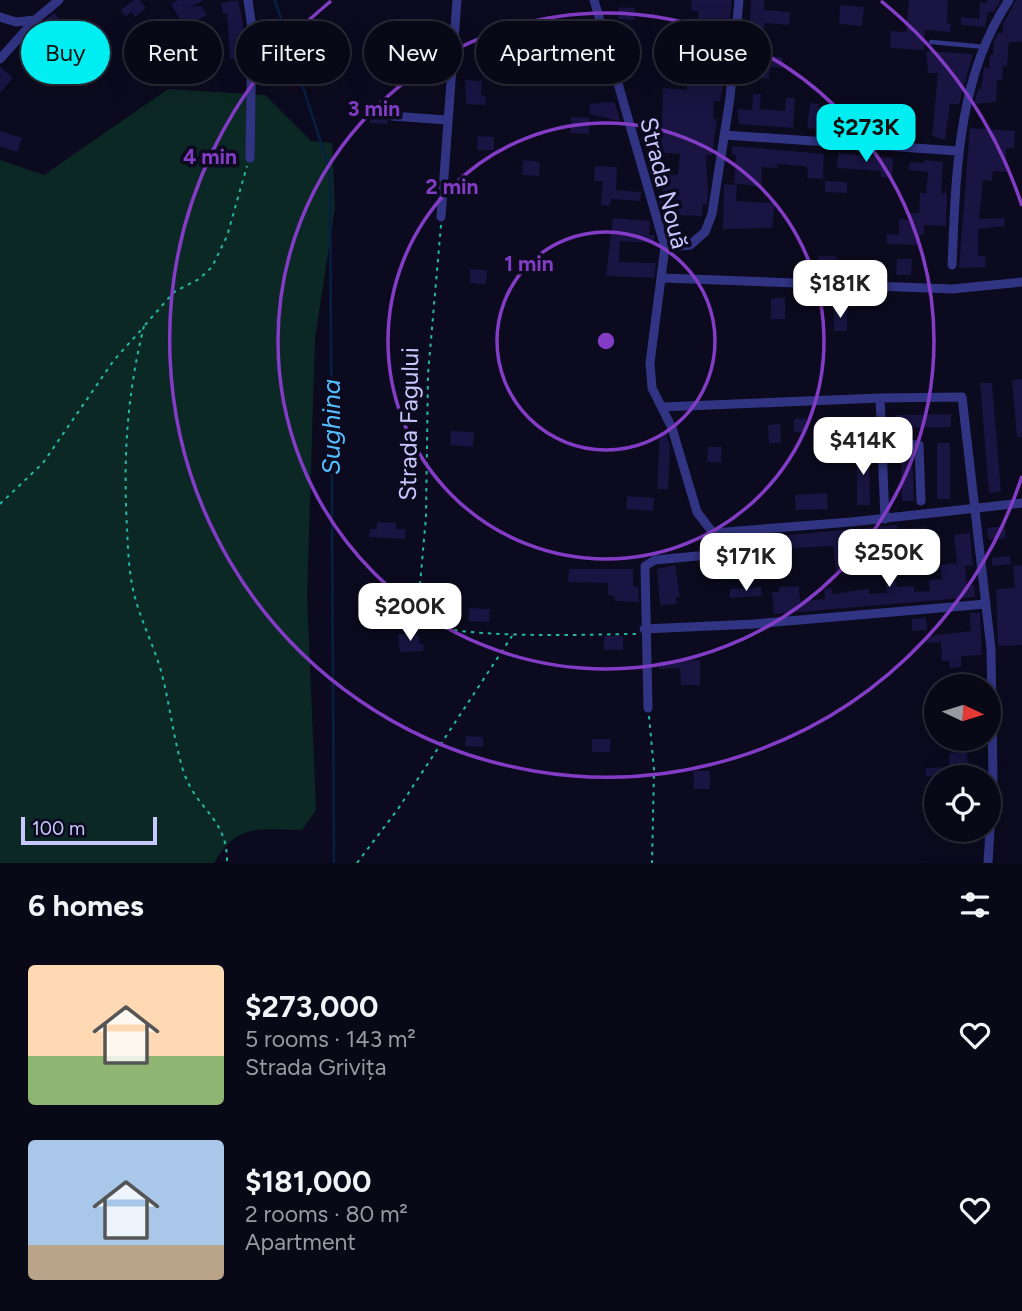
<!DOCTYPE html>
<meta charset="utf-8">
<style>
:root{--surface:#090816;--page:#12111f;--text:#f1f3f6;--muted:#999aa1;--line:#292935;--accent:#00eef2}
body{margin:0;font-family:Figtree,sans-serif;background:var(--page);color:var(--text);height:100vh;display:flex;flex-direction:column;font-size:26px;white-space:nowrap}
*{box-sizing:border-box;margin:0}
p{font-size:23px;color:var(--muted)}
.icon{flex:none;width:38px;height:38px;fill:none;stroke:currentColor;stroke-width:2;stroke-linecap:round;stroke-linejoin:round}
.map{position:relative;height:863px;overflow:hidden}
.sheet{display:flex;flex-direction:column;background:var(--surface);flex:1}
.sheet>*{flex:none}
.top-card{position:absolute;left:21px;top:21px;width:980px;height:63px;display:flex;gap:14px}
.needle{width:46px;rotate:94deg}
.buttons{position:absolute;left:924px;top:674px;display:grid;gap:14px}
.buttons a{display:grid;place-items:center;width:77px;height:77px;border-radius:50%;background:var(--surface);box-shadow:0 7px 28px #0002,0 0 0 2px var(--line);font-size:35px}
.scale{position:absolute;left:21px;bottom:18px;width:136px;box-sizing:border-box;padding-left:7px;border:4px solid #c9c7ff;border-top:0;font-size:19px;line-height:24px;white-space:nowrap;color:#c9c7ff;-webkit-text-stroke:5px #0c0a1e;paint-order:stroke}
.price{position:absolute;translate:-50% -60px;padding:0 16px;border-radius:14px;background:#fff;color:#222;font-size:23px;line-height:46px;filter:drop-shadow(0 2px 4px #0008)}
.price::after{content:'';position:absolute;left:50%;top:42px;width:21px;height:16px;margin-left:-10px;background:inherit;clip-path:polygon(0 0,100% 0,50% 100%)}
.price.current{background:var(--accent);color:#111}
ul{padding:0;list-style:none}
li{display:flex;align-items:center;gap:21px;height:175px;padding:0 28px}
li span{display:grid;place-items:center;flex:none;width:196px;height:140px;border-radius:7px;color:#555}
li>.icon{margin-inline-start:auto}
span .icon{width:84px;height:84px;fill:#fffc;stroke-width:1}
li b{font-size:30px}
h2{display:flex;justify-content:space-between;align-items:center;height:84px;padding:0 28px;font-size:30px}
.chip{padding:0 24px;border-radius:32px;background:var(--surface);box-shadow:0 7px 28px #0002,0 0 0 2px var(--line);font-size:24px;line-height:63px}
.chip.current{background:var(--accent);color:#111}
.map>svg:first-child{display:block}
.green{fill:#0c2825}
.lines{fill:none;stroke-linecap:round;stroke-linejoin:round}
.stream{stroke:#062041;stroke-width:2.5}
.building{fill:#191441}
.path{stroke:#21b9a3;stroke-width:2;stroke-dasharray:3.5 5;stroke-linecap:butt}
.service{stroke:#303482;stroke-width:4.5}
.minor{stroke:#303482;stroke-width:9}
.ring{fill:none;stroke:#833cc5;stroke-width:3.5}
.labels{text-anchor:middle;stroke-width:7;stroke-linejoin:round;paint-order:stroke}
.street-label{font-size:24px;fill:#c9c7ff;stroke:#0c0a1e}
.water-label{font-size:26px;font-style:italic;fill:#55beff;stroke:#0c0a1e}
.centre{fill:#833cc5;stroke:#0c0a1e;stroke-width:3.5}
.ring-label{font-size:21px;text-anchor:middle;font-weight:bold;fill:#833cc5;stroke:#0c0a1e;stroke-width:7;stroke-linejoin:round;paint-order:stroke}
</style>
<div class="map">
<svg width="1022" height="863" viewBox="0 0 1022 863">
<rect width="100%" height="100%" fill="#0c0a1e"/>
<!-- green -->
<path class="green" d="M168,89L265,95L311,141L332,143L335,208L315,338L307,596L316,810L302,830C260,830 237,822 214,863H0V160L44,175Z"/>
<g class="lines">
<!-- stream -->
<path class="stream" d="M275,0L330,171L334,863"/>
</g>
<!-- building -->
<path class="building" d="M134,0H140L146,8L135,17L131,12L126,17L121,10Z
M178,0H204L191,7L201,6L207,15L189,25L185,18L180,20L171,4Z
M238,0L243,22V59H230L227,13L223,14L221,3Z
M692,0H732L725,73L720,101H714L713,119H717L712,155H706L708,193L707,204H703L702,216L676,215V224L669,223V206H660L657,192L662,193L663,174L678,175L680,154L661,153L663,88L687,90V58L689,42L697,43L698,20V11H691Z
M751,0H764V10L790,12L789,25L765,23L761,56L783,57L782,68L770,67L769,79L739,77L740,67L747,68L749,37H745L746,24H750Z
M909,0H948L947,24H951L950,32L925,30L924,50L890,48L891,31L906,32Z
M987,0H1001L994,12H988L985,27L961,25V17L979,19L980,2L987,3Z
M1016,0H1022V42H1009L1007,66H1003L1002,80H997L996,102L974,104L978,89H981L984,67L989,68L990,55H993L994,42L998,33H1003V24Z
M840,5L864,7L862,26L839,24Z
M619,7L635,8L634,20L618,19Z
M54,13L65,25L56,34L44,21Z
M547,24L564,25L563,40L546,39Z
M137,33L146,47L135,54L126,40Z
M926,51L973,54L959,104H950L945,140L932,136L938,73H928Z
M0,66L13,78L0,93Z
M465,80L482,81L481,95L486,96L485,105L466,104Z
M753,94H761L760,109L785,111L786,98H795L793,128L739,124L737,109L752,110Z
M606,102L615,103L620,121L589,114L590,104Z
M810,103L819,104L818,115L827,116L826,130L807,128Z
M841,108L852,109L851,119L861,120L860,133L840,131Z
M879,109H886V120L914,126L913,138L874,134Z
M371,112L386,113L388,124L370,123Z
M571,117L590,118L589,134L570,133Z
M970,128L1015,131L1014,148H1006V172L993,171L992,181L983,180L979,219L1004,218L1005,226L978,229V256H985L986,267L959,268Z
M0,131L22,138L17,152L0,146Z
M478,136L494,137V150H477Z
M732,146L824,154L823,179L807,178L808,168L803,166L777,164V168L762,167L761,187L734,183L736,155L732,154Z
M838,153L893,158L892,178L881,177V171L837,168Z
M523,160L540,162L539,176L522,175Z
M926,160L943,162L941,193H947L946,226L924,225V235H917V245L887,244V234L899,235V219L909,220V213H919L920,193H926L928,172L909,170L910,162L922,163Z
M595,166L617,167L616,190L641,192L640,201L611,199L610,206L601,205L603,181H594Z
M825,181L847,182V193L825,192Z
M724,184L737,185L736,201L775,203L772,228L723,229Z
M613,218L650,221L649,235H654L655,243L620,241L619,262L656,263L654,278L606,276Z
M818,256H836V268H818Z
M897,259H912L911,275H896Z
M470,269L487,270L486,284L470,283Z
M775,298H785V319H771V300Z
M834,308H847V331H834Z
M1022,379V437H1017L1012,380Z
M980,383H992L1001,492L989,493Z
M951,414V427L896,428V415Z
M806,418V432H794V419Z
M780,424L781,443H769L768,425Z
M451,431L474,432L473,447L450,445Z
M660,432H666L670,447L668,489H657Z
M937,443H950V499H937Z
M708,447H722L721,463L707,462Z
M857,448H869L870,505H857Z
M901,451L912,452L914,501H902Z
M827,493L828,509L796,510L795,495Z
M627,496L654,498L653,511L626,509Z
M377,522L396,523V529H405V539L369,537L370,529H377Z
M897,525L898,529L926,527V535L898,537L897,556L881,558L880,546L841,550L842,573H836L833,546L773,549L774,559L750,560L743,563L744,569L731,570L735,540Z
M1005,526L1006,538L989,540L987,528Z
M970,533L973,565L965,566L967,585H974L975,597L774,614L772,592H779V587L799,586L800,601L825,599L824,589L832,588V594L869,589V594L887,593L886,582L896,581L897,587L914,586V592L930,591L929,580L942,579L940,565L957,563L954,535Z
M1010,556L1011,564L992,566V558Z
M675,565L680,597H676L677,604L660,605L657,569Z
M1022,565V645L998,646L996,589L1015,588L1013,566Z
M569,569H633V587H638L639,602L615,601V596L608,595V583L568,582Z
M761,587L762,596L730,598V589Z
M469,608L490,609L489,622L468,621Z
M970,613H980L982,655L961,656V667L950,668L949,661H942L941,642L927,643V636L971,631Z
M926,618L927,630L912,631V619Z
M398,634L419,635V643L424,644L423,651L400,652Z
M604,636H623V650H604Z
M700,660V685H681L680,668L659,669V661Z
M466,736L483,737V747L465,746Z
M592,739H610V752H592Z
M949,753H967L969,777L926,776V768L949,767Z
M693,771H710V789H694Z"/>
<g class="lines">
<!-- path -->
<path class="path" d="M441,225L428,374L426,517L417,618C438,641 598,634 636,634
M145,325L174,292L199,279L212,267L227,236L247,166
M144,326C127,394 123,458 127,527C128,551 129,578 136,601C143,625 154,647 161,671C170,704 173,737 183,770C196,811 228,817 227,863
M0,504L43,463L114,360L142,329
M649,716L654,770L652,863
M357,863L398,809L512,636"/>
<!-- service -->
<path class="service" d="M931,42L985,47"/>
<!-- minor -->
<path class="minor" d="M248,0L252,28L250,158
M594,0L665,247L650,363L652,388L672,428L697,512L713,533
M0,17L16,22L35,20
M0,59L35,20L59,0
M392,116L447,120
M725,135L958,151
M441,217L457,0
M665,247L690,245L705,232L712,214L730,98L739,0
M952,265C956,175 957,77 1009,0
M663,278L952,289L1022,282
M662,407L880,398
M882,443L919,445L921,501
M885,519L880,398L962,397L991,649L993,780L988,863
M713,533L851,522L1022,503
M644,629L754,624L986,604
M648,708L645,566L655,560L708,555L714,547L713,533"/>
</g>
<!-- distance rings -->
<g class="ring">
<circle cx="606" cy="341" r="109"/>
<circle cx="606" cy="341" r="218"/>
<circle cx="606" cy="341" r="328"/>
<path d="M1022 476A437 437 0 1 1 331 1M881 1A437 437 0 0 1 1022 206"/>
</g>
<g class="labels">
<!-- street labels -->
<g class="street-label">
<text transform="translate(664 183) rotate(76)" y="8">Strada Nouă</text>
<text transform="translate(409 424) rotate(-89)" y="8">Strada Fagului</text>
</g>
<!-- water labels -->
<g class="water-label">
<text transform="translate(331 427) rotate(-90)" y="9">Sughina</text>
</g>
</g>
<circle cx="606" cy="341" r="10" class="centre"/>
<g class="ring-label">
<text x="374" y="116">3 min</text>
<text x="210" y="164">4 min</text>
<text x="452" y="194">2 min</text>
<text x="529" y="271">1 min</text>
</g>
</svg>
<div class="buttons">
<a><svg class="needle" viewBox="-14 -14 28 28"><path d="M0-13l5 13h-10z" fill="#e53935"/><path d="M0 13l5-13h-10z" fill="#999aa1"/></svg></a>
<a><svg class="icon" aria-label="locate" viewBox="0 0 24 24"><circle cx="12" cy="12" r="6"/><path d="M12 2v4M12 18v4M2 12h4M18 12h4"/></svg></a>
</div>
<div class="scale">100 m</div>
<b class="price current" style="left:866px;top:164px">$273K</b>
<b class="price" style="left:840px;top:320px">$181K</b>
<b class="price" style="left:863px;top:477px">$414K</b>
<b class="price" style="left:889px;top:589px">$250K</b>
<b class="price" style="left:746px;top:593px">$171K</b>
<b class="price" style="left:410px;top:643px">$200K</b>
<div class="top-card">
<a class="chip current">Buy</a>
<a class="chip">Rent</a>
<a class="chip">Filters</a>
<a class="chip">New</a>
<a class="chip">Apartment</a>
<a class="chip">House</a>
</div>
</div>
<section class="sheet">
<h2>6 homes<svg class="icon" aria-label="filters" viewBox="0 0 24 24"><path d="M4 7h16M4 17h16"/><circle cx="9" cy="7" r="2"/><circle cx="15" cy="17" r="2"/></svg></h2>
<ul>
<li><span style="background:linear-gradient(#ffd9b3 65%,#8fb573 0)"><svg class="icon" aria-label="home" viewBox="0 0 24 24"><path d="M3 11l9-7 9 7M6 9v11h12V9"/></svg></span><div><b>$273,000</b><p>5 rooms · 143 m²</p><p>Strada Grivița</p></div><svg class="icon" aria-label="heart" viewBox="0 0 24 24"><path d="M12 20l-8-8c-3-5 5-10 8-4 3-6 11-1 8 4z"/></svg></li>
<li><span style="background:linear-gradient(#a9c7e8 75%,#b9a48a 0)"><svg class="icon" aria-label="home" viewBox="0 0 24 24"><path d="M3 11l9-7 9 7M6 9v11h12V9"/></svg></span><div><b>$181,000</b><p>2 rooms · 80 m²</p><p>Apartment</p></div><svg class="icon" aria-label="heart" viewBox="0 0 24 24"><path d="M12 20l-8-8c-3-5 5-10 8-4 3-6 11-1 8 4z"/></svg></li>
</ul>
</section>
